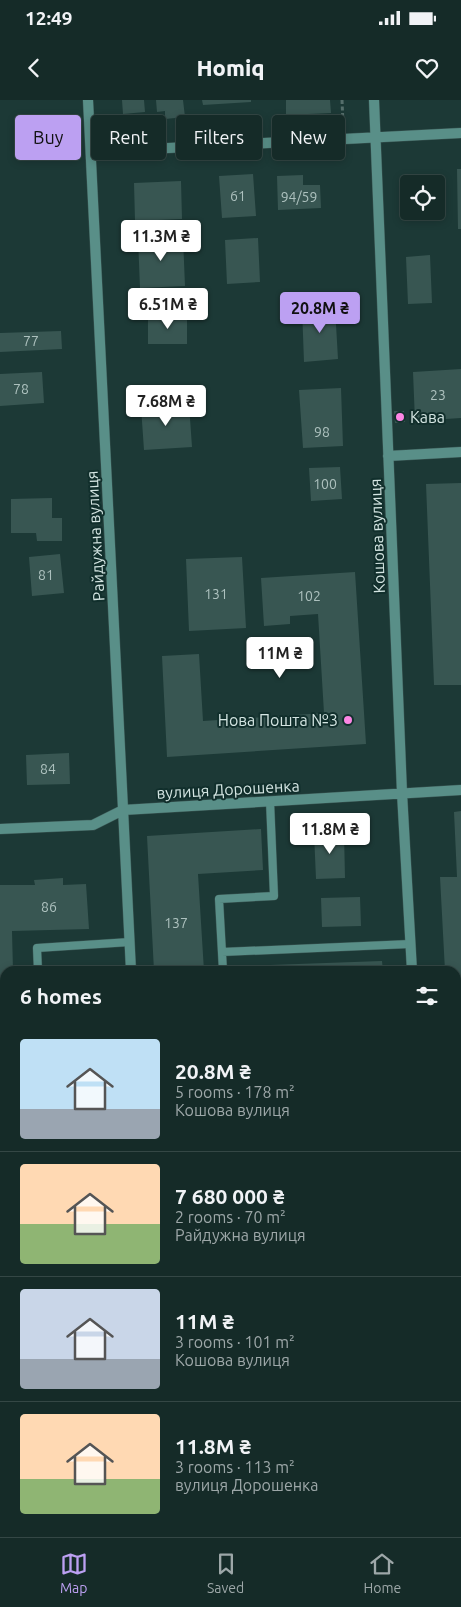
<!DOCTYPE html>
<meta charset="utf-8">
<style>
:root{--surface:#152b28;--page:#1e3330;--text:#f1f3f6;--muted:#9da7a8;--line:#344745;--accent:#bca0f2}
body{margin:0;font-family:Ubuntu,sans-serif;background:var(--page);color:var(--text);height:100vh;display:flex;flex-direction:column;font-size:19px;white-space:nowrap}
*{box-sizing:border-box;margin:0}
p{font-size:16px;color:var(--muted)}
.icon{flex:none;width:28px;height:28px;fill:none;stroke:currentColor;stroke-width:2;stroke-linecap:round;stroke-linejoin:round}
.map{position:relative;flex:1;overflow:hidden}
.side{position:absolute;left:0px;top:866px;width:461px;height:571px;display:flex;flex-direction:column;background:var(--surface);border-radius:15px 15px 0 0;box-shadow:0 2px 8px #0003,0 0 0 1px var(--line)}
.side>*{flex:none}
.hud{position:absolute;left:15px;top:15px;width:431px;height:45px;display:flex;gap:10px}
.tools{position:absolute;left:400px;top:75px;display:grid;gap:10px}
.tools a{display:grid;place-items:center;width:45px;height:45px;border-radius:5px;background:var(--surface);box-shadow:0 2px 8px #0003,0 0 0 1px var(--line);font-size:25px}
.price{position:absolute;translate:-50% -42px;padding:0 11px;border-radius:5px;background:#fff;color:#222;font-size:16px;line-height:32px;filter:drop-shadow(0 1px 2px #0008)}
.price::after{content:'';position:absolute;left:50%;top:30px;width:15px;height:11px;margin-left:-8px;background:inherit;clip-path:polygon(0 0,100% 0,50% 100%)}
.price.on{background:var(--accent);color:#111}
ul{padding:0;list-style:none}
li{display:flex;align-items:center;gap:15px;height:125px;padding:0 20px}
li+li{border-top:1px solid var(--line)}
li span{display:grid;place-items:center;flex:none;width:140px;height:100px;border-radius:5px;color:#555}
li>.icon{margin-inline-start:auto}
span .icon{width:60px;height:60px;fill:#fffc;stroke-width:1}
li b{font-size:21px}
h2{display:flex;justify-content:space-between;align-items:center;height:60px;padding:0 20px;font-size:21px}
.tag{padding:0 18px;border-radius:5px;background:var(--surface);box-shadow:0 2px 8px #0003,0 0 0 1px var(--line);font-size:18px;line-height:45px}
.tag.on{background:var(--accent);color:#111}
.status{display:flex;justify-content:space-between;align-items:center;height:35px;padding:0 25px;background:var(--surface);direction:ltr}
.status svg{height:14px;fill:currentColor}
header{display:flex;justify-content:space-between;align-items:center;height:65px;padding:0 20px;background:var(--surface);font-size:22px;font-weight:800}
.dock{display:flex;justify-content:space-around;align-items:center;height:70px;border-top:1px solid var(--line);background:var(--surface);font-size:14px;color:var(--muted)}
.dock a{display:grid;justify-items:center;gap:2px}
.dock .on{color:var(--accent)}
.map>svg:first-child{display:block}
.building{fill:#385652}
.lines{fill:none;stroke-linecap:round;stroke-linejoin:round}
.lane-casing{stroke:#395552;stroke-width:9}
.street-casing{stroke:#395552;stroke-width:11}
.path{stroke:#556e6b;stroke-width:3;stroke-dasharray:4 2.5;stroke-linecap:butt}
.lane{stroke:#598f88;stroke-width:8}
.street{stroke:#598f88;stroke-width:10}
.poi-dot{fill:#fc86e4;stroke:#112f2c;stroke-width:2}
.labels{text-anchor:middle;stroke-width:4;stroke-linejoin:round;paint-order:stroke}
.number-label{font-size:14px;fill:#adc1be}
.poi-label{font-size:16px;fill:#d4e5e2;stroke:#112f2c;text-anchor:start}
.street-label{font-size:16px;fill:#d4e5e2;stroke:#112f2c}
</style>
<div class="status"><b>12:49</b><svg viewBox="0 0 49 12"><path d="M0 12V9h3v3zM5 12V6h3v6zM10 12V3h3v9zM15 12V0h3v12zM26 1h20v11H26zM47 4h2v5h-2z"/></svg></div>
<header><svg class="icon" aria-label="back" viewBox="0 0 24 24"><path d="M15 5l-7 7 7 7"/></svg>Homiq<svg class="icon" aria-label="heart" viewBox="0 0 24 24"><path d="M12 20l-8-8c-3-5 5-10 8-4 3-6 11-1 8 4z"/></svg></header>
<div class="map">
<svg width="461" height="1437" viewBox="0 0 461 1437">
<rect width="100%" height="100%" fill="#1c3936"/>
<!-- building -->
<path class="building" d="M122,0H144L145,12L123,14Z
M156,0H183L185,17L165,19V11L157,12Z
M202,0H251V2L203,5Z
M286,0H330L331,13L286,15Z
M457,69H461V129H458Z
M253,74L256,116L222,118L219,76Z
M303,75V85H320L321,108L278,110L277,76Z
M181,81L182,119L135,121L134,83Z
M183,137L185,186L140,188L138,138Z
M258,138L260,182L227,184L225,140Z
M430,155L432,203L408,204L406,157Z
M335,207L338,259L304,262L302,208Z
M148,216H187V244H148Z
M61,231L62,249L0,252V233Z
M461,269V318L415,321L413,272Z
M42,272L44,303L0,306V274Z
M341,288L343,346L303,348L299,290Z
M189,304L192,347L144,350L141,307Z
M394,311H404L405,322L395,323Z
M340,367L342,399L311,401L309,368Z
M461,383V585H434L426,384Z
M52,398V418H62V441H37L36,433H11V399Z
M60,454L64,493L32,496L29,457Z
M242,457L246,528L189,531L186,459Z
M355,472L366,644L167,657L162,556L199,554L203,621L324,613L318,514L290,516V524L264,526L261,478Z
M69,653L70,684L27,685L26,655Z
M461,711V1064H456V871H445L440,777H457L454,712Z
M261,729L263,770L198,774L204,871H154L147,736Z
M344,732L345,778L316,779L314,733Z
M63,778V785L86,784L89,829L12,831L13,871H5V1157H0V785H35L34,780Z
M360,797L361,826L322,827L321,798Z
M382,861L383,871H270V865Z
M461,1101V1123L456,1115V1103Z
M0,1198H5V1432H68L73,1437H0Z
M456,1411L461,1414V1437H417L410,1432H456Z
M155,1432H196L193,1437H161Z"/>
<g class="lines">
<defs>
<path id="lane" d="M222,852L410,844
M38,871L37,848L130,842
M223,871L219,799L274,796L270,701
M456,1089L461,1088
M0,1172L5,1171
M456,1243L461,1237
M456,1393L461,1396
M100,1432L105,1437
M255,1432V1437
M229,1437L232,1432"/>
<path id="street" d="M88,0L131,871
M374,0L402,693L412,871
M91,52L461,33
M388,356L461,352
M0,729L93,725L123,710L461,690
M456,1159L461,1164
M350,1432L356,1437"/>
</defs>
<!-- lane casing -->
<use href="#lane" class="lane-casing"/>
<!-- street casing -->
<use href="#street" class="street-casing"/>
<!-- path -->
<path class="path" d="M342,0L343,24"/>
<!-- lane -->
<use href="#lane" class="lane"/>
<!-- street -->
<use href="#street" class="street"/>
</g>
<!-- markers -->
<g class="poi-dot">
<circle cx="400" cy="317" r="5"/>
<circle cx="348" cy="620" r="5"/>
</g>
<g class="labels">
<!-- number labels -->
<g class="number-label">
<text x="238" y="101">61</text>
<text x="299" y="102">94/59</text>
<text x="31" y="246">77</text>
<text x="21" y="294">78</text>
<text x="438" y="300">23</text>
<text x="322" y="337">98</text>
<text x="325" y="389">100</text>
<text x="46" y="480">81</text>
<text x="216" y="499">131</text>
<text x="309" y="501">102</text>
<text x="48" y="674">84</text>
<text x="49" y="812">86</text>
<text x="176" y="828">137</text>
</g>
<!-- poi labels -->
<g class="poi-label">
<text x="410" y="323">Кава</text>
<text x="338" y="626" text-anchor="end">Нова Пошта №3</text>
</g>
<!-- street labels -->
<g class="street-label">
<text transform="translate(95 436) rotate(-93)" y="6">Райдужна вулиця</text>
<text transform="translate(377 436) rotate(-92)" y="6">Кошова вулиця</text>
<text transform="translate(228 689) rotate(-3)" y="6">вулиця Дорошенка</text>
</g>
</g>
</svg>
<div class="tools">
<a><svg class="icon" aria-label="locate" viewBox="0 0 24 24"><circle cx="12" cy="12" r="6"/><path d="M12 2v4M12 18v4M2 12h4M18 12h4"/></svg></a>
</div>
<b class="price" style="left:161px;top:162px">11.3M ₴</b>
<b class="price" style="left:168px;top:230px">6.51M ₴</b>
<b class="price on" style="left:320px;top:234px">20.8M ₴</b>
<b class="price" style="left:166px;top:327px">7.68M ₴</b>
<b class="price" style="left:280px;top:579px">11M ₴</b>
<b class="price" style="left:330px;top:755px">11.8M ₴</b>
<div class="hud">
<a class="tag on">Buy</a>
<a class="tag">Rent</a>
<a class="tag">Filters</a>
<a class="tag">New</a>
</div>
<section class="side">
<h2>6 homes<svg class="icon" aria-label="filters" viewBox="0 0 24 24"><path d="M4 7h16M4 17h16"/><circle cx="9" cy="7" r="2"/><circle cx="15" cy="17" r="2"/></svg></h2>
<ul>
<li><span style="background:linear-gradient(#bfe0f5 70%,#9aa5b1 0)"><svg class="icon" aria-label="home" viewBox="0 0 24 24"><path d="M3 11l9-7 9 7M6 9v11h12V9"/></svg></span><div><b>20.8M ₴</b><p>5 rooms · 178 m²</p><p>Кошова вулиця</p></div></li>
<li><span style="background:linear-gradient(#ffd9b3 60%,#8fb573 0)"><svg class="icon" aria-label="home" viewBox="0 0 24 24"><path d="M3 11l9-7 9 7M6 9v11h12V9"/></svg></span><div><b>7 680 000 ₴</b><p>2 rooms · 70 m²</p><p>Райдужна вулиця</p></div></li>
<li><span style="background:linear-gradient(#c9d6e8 70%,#9aa5b1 0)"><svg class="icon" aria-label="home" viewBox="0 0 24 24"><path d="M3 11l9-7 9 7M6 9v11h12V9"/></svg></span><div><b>11M ₴</b><p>3 rooms · 101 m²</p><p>Кошова вулиця</p></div></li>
<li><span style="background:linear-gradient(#ffd9b3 65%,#8fb573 0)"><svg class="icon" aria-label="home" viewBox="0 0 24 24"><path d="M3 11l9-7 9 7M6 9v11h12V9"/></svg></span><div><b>11.8M ₴</b><p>3 rooms · 113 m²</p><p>вулиця Дорошенка</p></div></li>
</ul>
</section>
</div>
<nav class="dock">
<a class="on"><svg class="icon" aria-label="map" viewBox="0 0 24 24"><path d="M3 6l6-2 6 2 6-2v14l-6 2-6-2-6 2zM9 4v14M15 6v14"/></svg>Map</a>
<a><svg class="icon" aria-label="saved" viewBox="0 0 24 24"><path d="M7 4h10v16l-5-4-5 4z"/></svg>Saved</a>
<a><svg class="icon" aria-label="home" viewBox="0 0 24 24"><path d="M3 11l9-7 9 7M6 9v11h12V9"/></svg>Home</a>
</nav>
